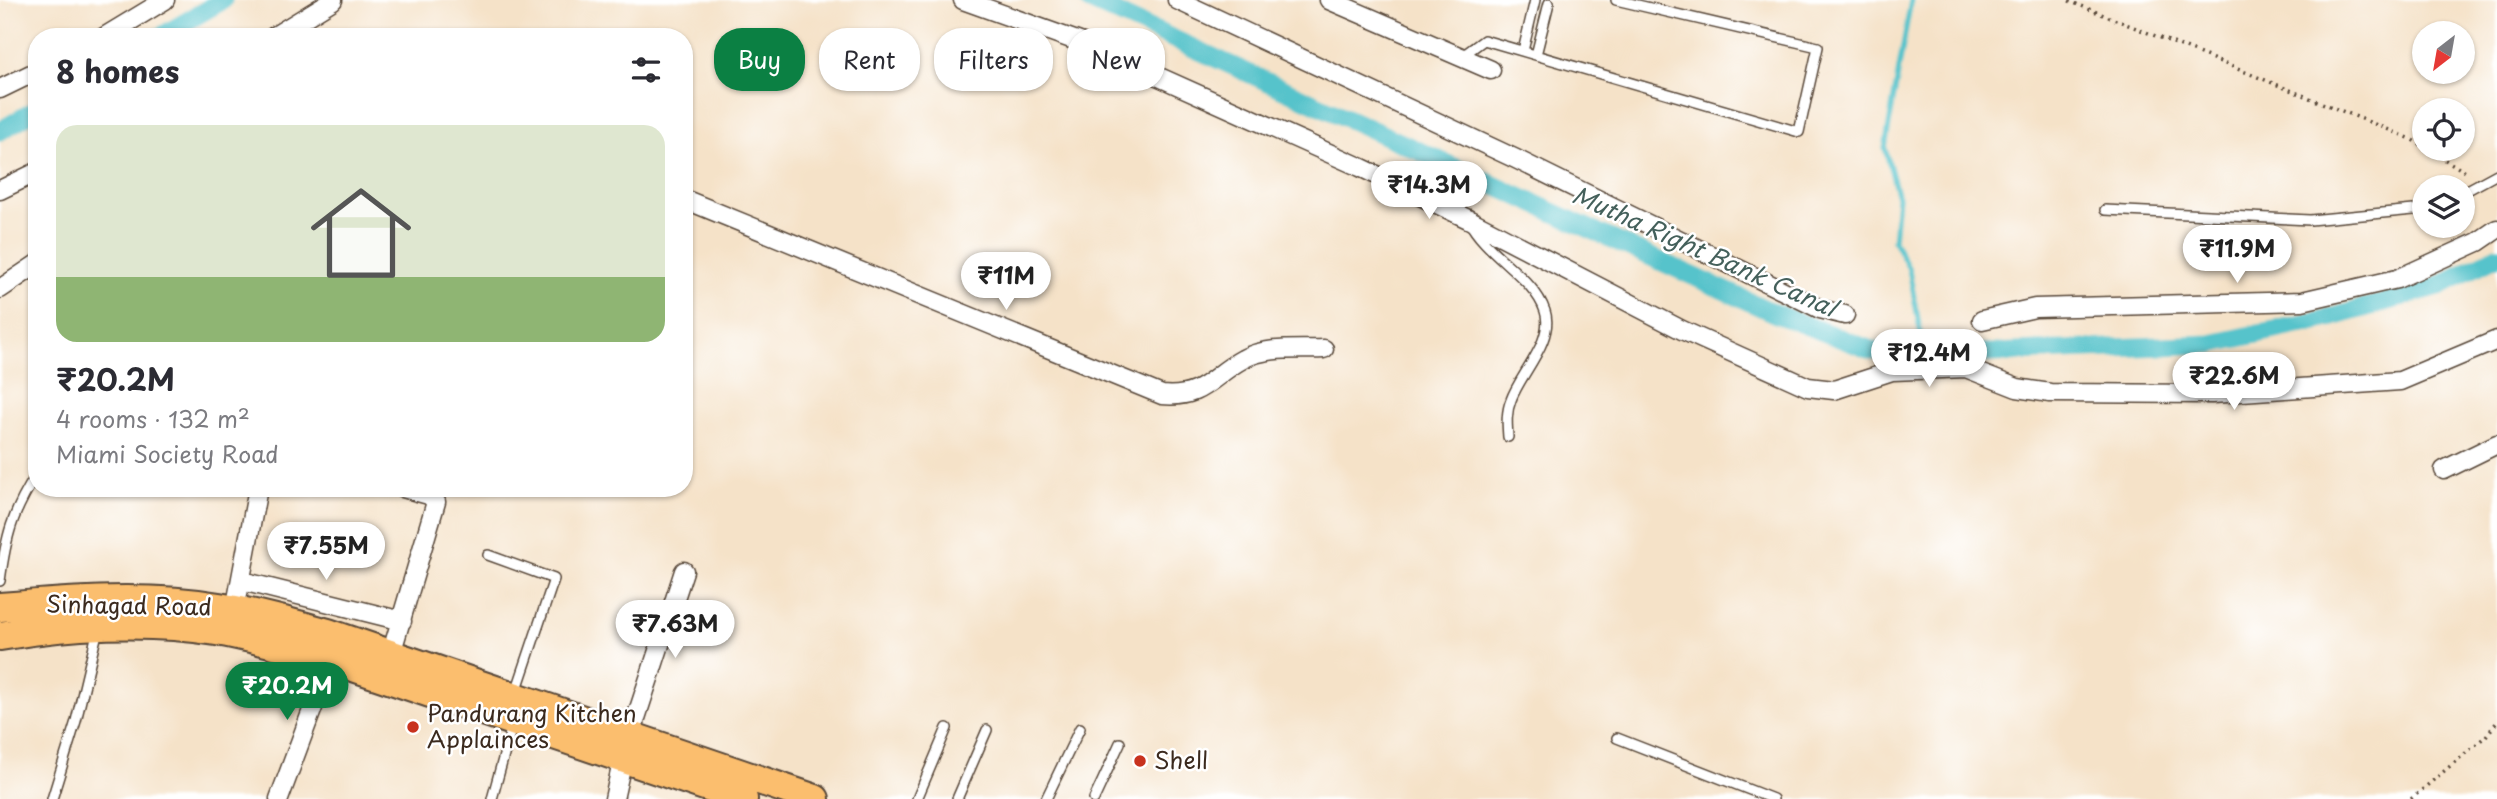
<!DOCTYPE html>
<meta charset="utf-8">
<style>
:root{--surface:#fff;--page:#f2f2f3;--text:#2b2b33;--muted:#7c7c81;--accent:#0b8043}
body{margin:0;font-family:"Playpen Sans",sans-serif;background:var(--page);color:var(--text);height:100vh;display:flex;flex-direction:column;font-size:26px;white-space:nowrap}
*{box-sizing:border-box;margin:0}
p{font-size:23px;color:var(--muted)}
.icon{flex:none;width:38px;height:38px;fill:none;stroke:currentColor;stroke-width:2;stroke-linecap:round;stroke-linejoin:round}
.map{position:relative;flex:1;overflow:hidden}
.drawer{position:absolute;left:28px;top:28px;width:665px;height:469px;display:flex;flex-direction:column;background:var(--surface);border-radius:28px;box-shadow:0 2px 5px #0004}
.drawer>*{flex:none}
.top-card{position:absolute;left:714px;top:28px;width:665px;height:63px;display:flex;gap:14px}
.needle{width:46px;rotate:211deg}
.fabs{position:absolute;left:2412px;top:21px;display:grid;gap:14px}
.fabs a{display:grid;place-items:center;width:63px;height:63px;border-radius:50%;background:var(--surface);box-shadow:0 2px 5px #0004;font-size:35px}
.price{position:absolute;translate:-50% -60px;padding:0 16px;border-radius:24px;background:#fff;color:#222;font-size:23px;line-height:46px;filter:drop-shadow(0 2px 4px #0008)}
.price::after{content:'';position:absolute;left:50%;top:42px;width:21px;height:16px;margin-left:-10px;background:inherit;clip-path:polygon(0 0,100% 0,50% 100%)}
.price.current{background:var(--accent);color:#fff}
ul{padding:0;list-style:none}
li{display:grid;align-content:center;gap:14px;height:371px;padding:0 28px}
li span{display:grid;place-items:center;height:217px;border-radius:21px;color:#555}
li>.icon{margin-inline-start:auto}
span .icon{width:126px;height:126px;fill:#fffc;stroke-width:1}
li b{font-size:30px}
h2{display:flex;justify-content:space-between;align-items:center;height:84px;padding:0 28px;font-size:30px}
.tag{padding:0 24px;border-radius:28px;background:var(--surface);box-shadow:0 2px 5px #0004;font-size:24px;line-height:63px}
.tag.current{background:var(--accent);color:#fff}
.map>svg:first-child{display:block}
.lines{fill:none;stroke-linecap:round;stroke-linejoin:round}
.stream{stroke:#56c3cb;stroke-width:5}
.canal{stroke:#56c3cb;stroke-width:19}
.service-casing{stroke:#574638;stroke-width:12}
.minor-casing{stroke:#574638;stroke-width:21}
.primary-casing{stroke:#574638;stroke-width:32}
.path{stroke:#574638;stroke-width:3.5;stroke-dasharray:2 5;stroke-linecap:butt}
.service{stroke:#fff;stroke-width:9}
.minor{stroke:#fff;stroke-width:18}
.primary{stroke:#fbbe6e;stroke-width:28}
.poi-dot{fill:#c8321e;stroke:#fff;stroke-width:2.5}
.labels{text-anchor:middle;stroke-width:5;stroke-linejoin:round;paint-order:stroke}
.street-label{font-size:23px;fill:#3b2a1e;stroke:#fff}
.poi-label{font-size:23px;fill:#3b2a1e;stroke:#fff;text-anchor:start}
.water-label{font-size:24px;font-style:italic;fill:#44605b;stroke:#fff}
</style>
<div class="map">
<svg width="2497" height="799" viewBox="0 0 2497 799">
<rect width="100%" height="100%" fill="#fff"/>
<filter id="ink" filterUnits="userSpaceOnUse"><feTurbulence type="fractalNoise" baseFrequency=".0143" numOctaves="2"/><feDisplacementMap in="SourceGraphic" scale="14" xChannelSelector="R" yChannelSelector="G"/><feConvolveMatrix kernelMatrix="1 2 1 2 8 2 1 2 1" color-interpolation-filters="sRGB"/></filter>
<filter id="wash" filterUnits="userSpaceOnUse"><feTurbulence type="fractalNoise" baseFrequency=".00686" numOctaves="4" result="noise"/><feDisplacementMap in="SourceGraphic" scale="28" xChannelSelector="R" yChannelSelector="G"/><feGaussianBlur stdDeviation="1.57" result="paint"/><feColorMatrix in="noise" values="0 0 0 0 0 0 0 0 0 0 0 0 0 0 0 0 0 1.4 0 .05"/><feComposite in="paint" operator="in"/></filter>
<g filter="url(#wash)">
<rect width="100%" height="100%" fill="#f5e2c8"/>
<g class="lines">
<!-- stream -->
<path class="stream" d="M1911,0L1885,148L1898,197L1894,241L1909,269L1924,352"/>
<!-- canal -->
<path class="canal" d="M1088,0L1774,313L1871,350L1991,353L2211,344L2330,318L2439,286L2497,256
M160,37L223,0
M0,131L37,109"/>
</g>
</g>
<g filter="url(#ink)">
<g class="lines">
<defs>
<path id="service" d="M1523,51L1535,0
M1536,55L1549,3
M1461,57L1484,40L1799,132L1818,47L1616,0
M2462,193L2497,174
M2105,210L2310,220L2424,209
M1469,221C1486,255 1534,277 1545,311C1555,340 1520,374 1511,400C1506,412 1507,424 1508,437
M488,555L554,579L515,695
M0,581C6,536 12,513 37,474
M1617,738L1773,799
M52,799L76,721L98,629
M492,799L512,726
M917,799L947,728
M957,799L987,730
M1046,799L1080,728
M1094,799L1120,743"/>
<path id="minor" d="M963,0L1088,45L1360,167L1468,219L1682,330L1808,387L1834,390L1892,371L1966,368L2017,388L2050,393L2212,394L2400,381L2497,340
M1177,0L1516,159L1820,309L1845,315
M1329,0L1491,70
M104,37L165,0
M273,37L333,0
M0,89L37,71
M0,190L37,172
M684,199L1162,395C1203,399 1211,376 1243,359C1266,346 1299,350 1324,349
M0,289L37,264
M1982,320L2035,308L2302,301L2397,279L2478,242L2497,229
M2444,470L2497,444
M242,581L402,621
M235,610L258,488
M391,654L436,502L429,495L403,488
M279,799L331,659
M614,799L623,758L684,571"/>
<path id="primary" d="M0,607C71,601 148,595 219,607C256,613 292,623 328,633L815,799
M0,636C68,624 147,620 216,631C252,637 286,647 321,656L743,799"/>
</defs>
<!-- service casing -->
<use href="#service" class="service-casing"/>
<!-- minor casing -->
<use href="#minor" class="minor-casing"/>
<!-- primary casing -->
<use href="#primary" class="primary-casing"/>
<!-- path -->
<path class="path" d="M2069,1L2409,138L2424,147
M2427,149L2469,174
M2411,799L2486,736L2497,722"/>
<!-- service -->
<use href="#service" class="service"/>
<!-- minor -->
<use href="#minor" class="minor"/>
<!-- primary -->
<use href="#primary" class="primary"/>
</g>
</g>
<!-- markers -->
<g class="poi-dot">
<circle cx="413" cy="727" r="7"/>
<circle cx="1140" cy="761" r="7"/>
</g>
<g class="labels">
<!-- street labels -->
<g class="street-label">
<text transform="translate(129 606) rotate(1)" y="8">Sinhagad Road</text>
</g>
<!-- poi labels -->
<g class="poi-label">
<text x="427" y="722">Pandurang Kitchen<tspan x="427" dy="26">Applainces</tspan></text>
<text x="1154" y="769">Shell</text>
</g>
<!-- water labels -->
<g class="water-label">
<text transform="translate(1704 252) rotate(24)" y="8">Mutha Right Bank Canal</text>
</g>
</g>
</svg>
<div class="fabs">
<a><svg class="needle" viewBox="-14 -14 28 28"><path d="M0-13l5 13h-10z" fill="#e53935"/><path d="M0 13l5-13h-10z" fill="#7c7c81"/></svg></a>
<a><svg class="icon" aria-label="locate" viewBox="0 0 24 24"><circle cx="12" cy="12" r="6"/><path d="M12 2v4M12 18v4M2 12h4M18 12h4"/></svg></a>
<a><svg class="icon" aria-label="layers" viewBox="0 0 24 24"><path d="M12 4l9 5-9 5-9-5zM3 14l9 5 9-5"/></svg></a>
</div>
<b class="price" style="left:1429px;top:221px">₹14.3M</b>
<b class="price" style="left:2237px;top:285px">₹11.9M</b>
<b class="price" style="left:1006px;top:312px">₹11M</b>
<b class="price" style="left:1929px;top:389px">₹12.4M</b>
<b class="price" style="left:2234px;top:412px">₹22.6M</b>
<b class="price" style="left:326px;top:582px">₹7.55M</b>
<b class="price" style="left:675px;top:660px">₹7.63M</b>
<b class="price current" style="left:287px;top:722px">₹20.2M</b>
<div class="top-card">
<a class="tag current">Buy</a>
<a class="tag">Rent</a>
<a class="tag">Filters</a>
<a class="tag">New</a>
</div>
<section class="drawer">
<h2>8 homes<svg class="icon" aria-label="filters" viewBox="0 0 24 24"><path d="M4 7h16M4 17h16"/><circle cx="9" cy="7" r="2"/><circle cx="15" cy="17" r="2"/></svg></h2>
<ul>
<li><span style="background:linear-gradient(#dfe7d0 70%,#8fb573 0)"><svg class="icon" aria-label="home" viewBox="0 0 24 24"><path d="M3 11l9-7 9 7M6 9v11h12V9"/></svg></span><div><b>₹20.2M</b><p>4 rooms · 132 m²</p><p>Miami Society Road</p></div></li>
</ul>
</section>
</div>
